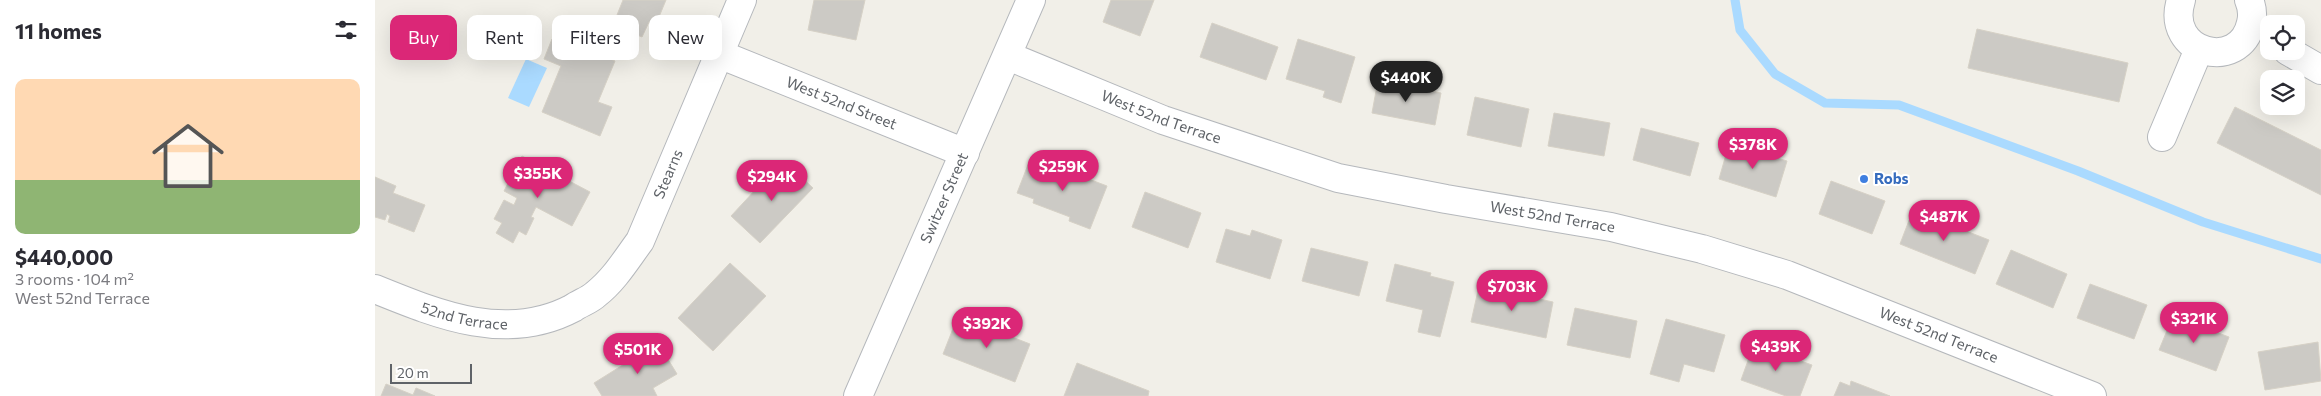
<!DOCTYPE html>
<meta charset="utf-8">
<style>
:root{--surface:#fff;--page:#f7f7f7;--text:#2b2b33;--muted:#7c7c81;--line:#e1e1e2;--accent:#db2777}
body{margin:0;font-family:Commissioner,sans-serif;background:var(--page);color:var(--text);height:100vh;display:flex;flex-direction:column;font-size:19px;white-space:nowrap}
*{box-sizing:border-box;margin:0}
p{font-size:16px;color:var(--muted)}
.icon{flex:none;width:28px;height:28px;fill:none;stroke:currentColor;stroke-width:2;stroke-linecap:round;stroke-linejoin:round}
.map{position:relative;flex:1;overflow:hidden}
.sheet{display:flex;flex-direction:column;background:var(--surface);width:375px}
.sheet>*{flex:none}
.guide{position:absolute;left:15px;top:15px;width:475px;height:45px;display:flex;gap:10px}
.buttons{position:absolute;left:1885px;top:15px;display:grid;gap:10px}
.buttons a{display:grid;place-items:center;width:45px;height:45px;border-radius:10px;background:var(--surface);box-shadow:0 5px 20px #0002;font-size:25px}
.scale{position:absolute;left:15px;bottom:12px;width:82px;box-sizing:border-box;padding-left:5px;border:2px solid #5f6368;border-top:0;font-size:14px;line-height:18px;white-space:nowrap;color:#5f6368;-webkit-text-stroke:4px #fff;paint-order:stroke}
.price{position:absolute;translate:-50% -42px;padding:0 11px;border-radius:18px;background:var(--accent);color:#fff;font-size:16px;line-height:32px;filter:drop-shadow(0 1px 2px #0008)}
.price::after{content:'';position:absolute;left:50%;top:30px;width:15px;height:11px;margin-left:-8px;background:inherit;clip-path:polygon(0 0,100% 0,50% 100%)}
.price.on{background:#222;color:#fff}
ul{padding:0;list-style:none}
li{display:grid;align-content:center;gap:10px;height:265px;padding:0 15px}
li+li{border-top:1px solid var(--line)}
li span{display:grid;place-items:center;height:155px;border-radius:10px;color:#555}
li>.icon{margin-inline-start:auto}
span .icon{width:90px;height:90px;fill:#fffc;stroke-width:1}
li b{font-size:21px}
h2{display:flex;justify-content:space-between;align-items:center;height:60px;padding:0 15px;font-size:21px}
.chip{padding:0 18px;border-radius:10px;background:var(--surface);box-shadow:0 5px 20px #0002;font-size:18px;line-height:45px}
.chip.on{background:var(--accent);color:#fff}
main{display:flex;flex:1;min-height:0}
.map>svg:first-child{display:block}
.water{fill:#aadaff}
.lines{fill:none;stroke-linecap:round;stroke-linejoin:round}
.stream{stroke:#aadaff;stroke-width:9}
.building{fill:#cccac5;stroke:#d6d1c6}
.minor-casing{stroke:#b5b8bc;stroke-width:30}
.minor{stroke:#fff;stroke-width:28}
.shop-dot{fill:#3f7fe0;stroke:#fff;stroke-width:2}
.labels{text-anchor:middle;stroke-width:4;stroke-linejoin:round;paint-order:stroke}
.street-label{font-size:15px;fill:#5f6368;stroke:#fff}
.shop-label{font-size:15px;font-weight:bold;fill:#366cbe;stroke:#fff;text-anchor:start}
</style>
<main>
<section class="sheet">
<h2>11 homes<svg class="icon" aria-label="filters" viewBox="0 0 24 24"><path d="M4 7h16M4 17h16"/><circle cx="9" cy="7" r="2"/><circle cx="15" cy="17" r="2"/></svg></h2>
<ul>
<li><span style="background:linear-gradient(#ffd9b3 65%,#8fb573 0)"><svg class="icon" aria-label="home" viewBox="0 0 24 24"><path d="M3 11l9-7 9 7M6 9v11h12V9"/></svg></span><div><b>$440,000</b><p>3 rooms · 104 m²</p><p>West 52nd Terrace</p></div></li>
</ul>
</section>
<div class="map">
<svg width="1946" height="396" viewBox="0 0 1946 396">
<rect width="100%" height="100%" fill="#f1efe8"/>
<!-- water -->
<path class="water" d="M151,59L172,68L154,107L133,98Z"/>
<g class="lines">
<!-- stream -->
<path class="stream" d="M1360,0L1365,30L1400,74L1450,103L1524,105L1703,171L1828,222L1946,259"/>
</g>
<!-- building -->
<path class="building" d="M248,0H291L281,24L274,22L267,37L238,25Z
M439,0H490L481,40L433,30Z
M736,0H779L765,36L728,22Z
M837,23L903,47L891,80L825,57Z
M1602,29L1753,63L1744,102L1593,68Z
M177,39L194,47L196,42L240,61L223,102L237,107L225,136L167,112L186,66L169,59Z
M923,39L980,57L966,103L948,97L950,91L911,79Z
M1003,80L1066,93L1060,125L997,113Z
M1100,97L1154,109L1146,147L1092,135Z
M1860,107L1946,150V195L1842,143Z
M1179,113L1235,123L1229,156L1173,146Z
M1266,128L1324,143L1315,176L1258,160Z
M1354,144L1412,161L1401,197L1344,179Z
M147,156L215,192L197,226L161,207L156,217L159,218L151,235L144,231L138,243L121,233L127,223L119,219L129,200L139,205L142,198L129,191Z
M656,157L732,186L715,229L694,221L695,217L658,203L659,199L642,193Z
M408,160L438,188L385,243L356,216Z
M0,177L21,186L18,193L50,205L39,232L13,222L15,216L12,214L10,220L0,217Z
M1456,181L1510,201L1497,234L1444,214Z
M770,192L826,213L813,248L757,227Z
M1538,210L1614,240L1600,274L1525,244Z
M851,229L875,236L877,230L907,240L895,279L841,262Z
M936,248L993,262L984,296L927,281Z
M1636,250L1692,274L1678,308L1621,284Z
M355,263L391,296L338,351L303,318Z
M1020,264L1056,273L1055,276L1079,282L1065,337L1043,332L1048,310L1011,301Z
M1715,284L1772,305L1759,339L1702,318Z
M1104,286L1178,302L1171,338L1096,322Z
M1200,308L1262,321L1255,358L1192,345Z
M583,316L655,344L640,382L568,354Z
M1798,316L1854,337L1841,371L1784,350Z
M1291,319L1350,335L1339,372L1309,364L1304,382L1275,374Z
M1943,342L1946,381L1890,390L1883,352Z
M283,343L302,374L278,388L282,396H227L219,383Z
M1379,344L1437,365L1425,396H1411L1366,380Z
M702,363L774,391L773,396H689Z
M1476,381L1515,396H1459L1465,382L1475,386Z
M11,384L38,395L41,388L60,396H6Z"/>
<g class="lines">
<defs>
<g id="minor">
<path d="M1806,0C1789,54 1865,73 1876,23C1878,15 1877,7 1874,0"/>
<path d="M1913,51L1946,70"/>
<path id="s1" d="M344,54L590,153"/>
<path id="s2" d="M633,56L788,120L963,178L1071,199L1236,227L1327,249L1412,275L1717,396"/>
<path d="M1787,137L1824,49"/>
<path id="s3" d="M0,289C64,315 132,343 198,308C205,303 215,300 221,294C239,280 251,260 265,241L367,0"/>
<path id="s4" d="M483,396L656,0"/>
</g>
</defs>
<!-- minor casing -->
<use href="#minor" class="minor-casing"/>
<!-- minor -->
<use href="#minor" class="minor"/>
</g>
<!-- markers -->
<circle class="shop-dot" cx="1489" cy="179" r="5"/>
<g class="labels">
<!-- street labels -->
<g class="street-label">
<text dy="5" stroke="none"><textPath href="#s1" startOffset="132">West 52nd Street</textPath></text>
<text dy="5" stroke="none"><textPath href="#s2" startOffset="165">West 52nd Terrace</textPath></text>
<text dy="5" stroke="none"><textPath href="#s3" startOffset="375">Stearns</textPath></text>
<text dy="5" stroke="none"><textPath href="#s4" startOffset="216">Switzer Street</textPath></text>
<text dy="5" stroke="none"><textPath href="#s2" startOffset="570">West 52nd Terrace</textPath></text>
<text dy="5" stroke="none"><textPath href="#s3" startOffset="94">52nd Terrace</textPath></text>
<text dy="5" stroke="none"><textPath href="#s2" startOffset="975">West 52nd Terrace</textPath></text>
</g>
<!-- shop labels -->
<g class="shop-label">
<text x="1499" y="184">Robs</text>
</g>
</g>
</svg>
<div class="buttons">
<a><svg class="icon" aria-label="locate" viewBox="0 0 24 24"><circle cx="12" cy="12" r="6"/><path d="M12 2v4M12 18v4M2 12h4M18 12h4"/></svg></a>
<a><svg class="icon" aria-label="layers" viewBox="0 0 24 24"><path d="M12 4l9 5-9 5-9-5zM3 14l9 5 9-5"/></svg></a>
</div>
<div class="scale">20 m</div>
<b class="price on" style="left:1031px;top:103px">$440K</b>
<b class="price" style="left:1378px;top:170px">$378K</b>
<b class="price" style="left:688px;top:192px">$259K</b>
<b class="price" style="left:163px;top:199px">$355K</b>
<b class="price" style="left:397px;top:202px">$294K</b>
<b class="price" style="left:1569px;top:242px">$487K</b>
<b class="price" style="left:1137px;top:312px">$703K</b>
<b class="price" style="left:1819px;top:344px">$321K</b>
<b class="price" style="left:612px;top:349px">$392K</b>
<b class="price" style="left:1401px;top:372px">$439K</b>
<b class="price" style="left:263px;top:375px">$501K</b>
<div class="guide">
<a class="chip on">Buy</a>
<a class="chip">Rent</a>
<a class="chip">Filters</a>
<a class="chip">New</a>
</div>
</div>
</main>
